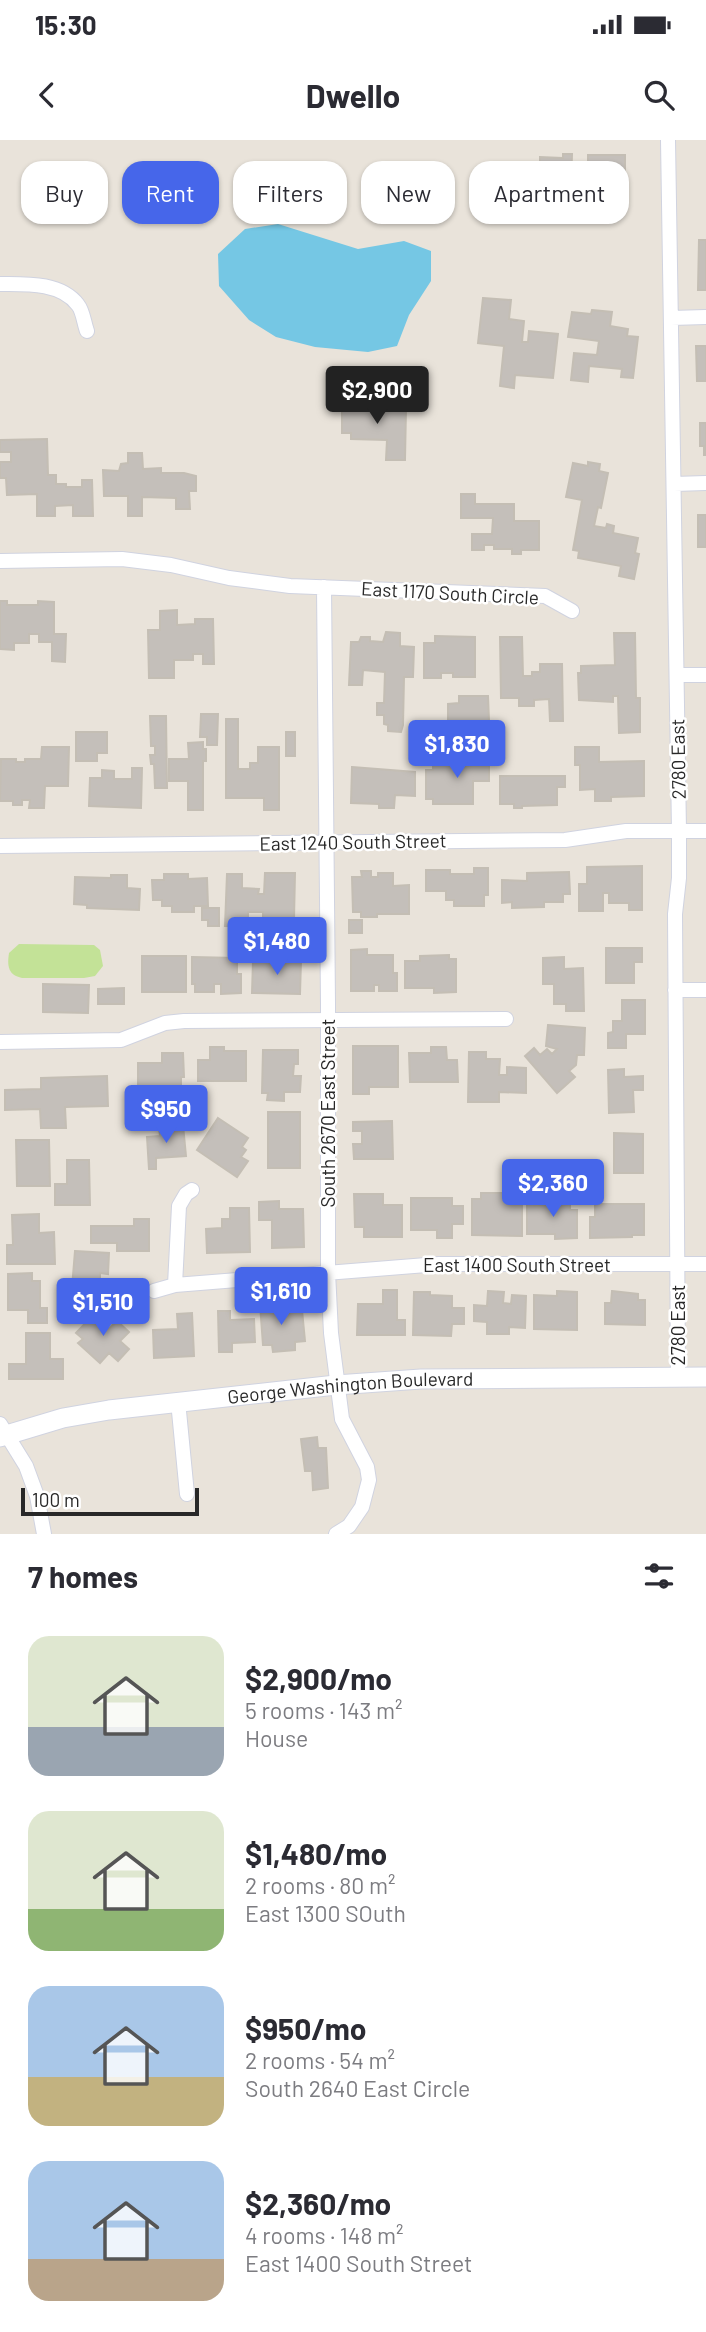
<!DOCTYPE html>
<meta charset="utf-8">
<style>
:root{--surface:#fff;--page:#f7f7f7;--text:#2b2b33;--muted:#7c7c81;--accent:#4666ea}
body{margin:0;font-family:Barlow,sans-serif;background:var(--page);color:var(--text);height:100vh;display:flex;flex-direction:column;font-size:26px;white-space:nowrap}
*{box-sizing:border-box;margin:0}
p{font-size:23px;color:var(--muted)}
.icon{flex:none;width:38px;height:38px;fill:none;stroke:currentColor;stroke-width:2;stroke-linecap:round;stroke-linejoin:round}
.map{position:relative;height:1394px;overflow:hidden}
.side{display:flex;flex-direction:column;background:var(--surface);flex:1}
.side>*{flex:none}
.hud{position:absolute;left:21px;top:21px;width:665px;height:63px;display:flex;gap:14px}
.scale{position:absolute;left:21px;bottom:18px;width:178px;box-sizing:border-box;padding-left:7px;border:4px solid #282828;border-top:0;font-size:19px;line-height:24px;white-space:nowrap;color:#282828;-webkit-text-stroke:5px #fff;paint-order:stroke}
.price{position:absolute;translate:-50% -60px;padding:0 16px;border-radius:7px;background:var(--accent);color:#fff;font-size:23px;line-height:46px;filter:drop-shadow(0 2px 4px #0008)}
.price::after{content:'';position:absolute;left:50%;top:42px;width:21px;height:16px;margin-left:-10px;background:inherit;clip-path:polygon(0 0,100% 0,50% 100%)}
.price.on{background:#222;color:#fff}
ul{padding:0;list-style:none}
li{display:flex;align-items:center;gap:21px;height:175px;padding:0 28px}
li span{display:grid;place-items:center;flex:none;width:196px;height:140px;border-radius:21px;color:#555}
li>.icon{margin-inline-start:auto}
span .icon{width:84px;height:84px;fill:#fffc;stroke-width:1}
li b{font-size:30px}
h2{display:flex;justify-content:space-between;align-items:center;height:84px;padding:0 28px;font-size:30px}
.pill{padding:0 24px;border-radius:21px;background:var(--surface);box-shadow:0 2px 5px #0004;font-size:24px;line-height:63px}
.pill.on{background:var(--accent);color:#fff}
.status{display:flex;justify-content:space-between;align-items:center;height:49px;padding:0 35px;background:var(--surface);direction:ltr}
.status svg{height:19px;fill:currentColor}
header{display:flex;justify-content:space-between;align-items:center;height:91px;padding:0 28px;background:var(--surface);font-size:32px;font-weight:700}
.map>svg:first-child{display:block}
.pitch{fill:#c3e297}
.water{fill:#75c7e4}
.building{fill:#c4bfba;stroke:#c4beb4;stroke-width:2}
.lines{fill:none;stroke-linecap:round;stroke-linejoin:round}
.minor-casing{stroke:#d0d3e0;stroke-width:16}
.secondary-casing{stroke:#d0d3e0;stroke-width:21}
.minor{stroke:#fff;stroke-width:14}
.secondary{stroke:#fff;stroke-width:19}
.labels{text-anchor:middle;stroke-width:5;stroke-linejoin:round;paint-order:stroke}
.street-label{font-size:19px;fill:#282828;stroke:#fff}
</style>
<div class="status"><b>15:30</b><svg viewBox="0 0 49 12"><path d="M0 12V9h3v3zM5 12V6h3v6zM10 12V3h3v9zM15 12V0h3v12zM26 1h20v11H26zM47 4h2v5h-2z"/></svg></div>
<header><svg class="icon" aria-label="back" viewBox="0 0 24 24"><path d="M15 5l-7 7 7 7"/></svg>Dwello<svg class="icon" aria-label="search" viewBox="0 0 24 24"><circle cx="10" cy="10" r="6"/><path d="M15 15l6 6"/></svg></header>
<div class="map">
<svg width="706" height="1394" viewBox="0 0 706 1394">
<rect width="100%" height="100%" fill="#e9e3da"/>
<!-- pitch -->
<path class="pitch" d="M19,804L94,805L100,810L103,826L95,836L84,838H22C8,835 7,826 9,813Z"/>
<!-- water -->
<path class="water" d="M278,84L358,109L404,101L431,111V141L409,175L397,206L368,212L315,207L276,197L249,180L219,146L218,114L245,89Z"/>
<!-- building -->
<path class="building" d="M563,14H572L571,46H540V17L563,18Z
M588,15H625V31H619V42H588Z
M699,100H706V150H698Z
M483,158L511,160L509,179L524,181L522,202H528L529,191L558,194L553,238L515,235L514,248L500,246L504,206L478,203Z
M592,170L612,172L610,186L628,189L627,196L638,197L633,238L621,237L622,229L589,226L588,242L571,240L574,213L597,215L599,201L568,197L572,172L591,174Z
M696,206H706V241H697Z
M342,264L390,265V268H406L405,320H386L387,300L351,299V293H342Z
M700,283H706V315H704V306H700Z
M47,299L48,335H56V344H66V347H82V340H92L93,376H73V365L55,366V376H37V354L7,355L6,338H0V322H11V312H0V300Z
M128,313H142L143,329L161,328V333H184L196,336V351H189L190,369H176V358L142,357V376H128V356H104L103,330L119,331L121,324L128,323Z
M588,322L600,324L599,331L608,333L601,368L598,367L594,386L606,388L607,384L614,386L613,393L638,398L635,413L639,414L634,439L619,436L621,426L578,418L579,411L573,410L582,360L566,357L573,323L588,326Z
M461,354H475V364H514V381H539V410H521V414H512V409H494V405H484V410H472V394H492L493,378H461Z
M698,375H706V407H698Z
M0,461H7V465H38V461L54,462V494H66L65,522L52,521V502H39V494H29V503H14V510L0,509Z
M177,470V485L195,484V479H213L214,524H203V514H193V520H174V538H149L148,490H160V471Z
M386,492L400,493V506L414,507L413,537H404L403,585L401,592L388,591V585L384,584V575H377V563H384L385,532L363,530L362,545H349L351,502H359L361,497H370V501L383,502Z
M614,493H635L636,558H640V592L619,593L618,556H613V562L579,560L578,533H581V526L615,525Z
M435,496L475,497V537H453V533H441V538H424V503H435Z
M500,497H522L523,536H532V532H540V524H562L563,581H550L549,559L534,560V566H519V558H501Z
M459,556H488L489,581H448V564L459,563Z
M201,574H218L217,605H207V597H200Z
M150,576H166L167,648H155L154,624H151L150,615H155V606H151Z
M226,579H238V629H250V623H258V607H279V670H264V658H226Z
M76,592H107V613H97V621H76Z
M286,592H295V616H286Z
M203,602V609H206V621H203V670H188V641H169V619H189L188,603Z
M42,607H69L68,646H45L44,668H29L30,660H22V665H13V661H0L1,619H16V622H25V619H41Z
M575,607H599V622L644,621V656L611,657V661H595V649L580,650V625H575Z
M468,609H482V620H489V641H473V664H433V659H426V630H433V624H468Z
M352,627L415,632V656L395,655L394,668H379V664L351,663Z
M132,628H142L141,668L89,666L90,638H102V630L114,631V639H132Z
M500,636H565V647H557V665L522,666V668H514V664H500Z
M642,726V770H629V763H609V753H603V771H579V744H587V727Z
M474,728H488V755H484V766H454V760H446V751H426V730H450V734H474Z
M361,731H371V737H378V733H393V746L409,745V774H377V777H361V772H353L352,737H362Z
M569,732L570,754H563V762H544V767L512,768V762L502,763V740L527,741V733Z
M265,733H295L294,779H263V772H248V787L225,786L227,734H242V748L259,749L258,754H264Z
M164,734H188V739L207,738L208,766H194V772H172V766H162V760H153L152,740H164Z
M111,735H127V748L140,749L139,770L87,768V765L74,764L75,737L111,738Z
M202,768H219V786H208V780H202Z
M349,780H362V793H349Z
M606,808H642V822H634V843H606Z
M367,809V815H393V833H397V851H379V845H374V851H351V810Z
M449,815V819H456V852L434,853V848H405V821H420V816Z
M142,816H186V852H142Z
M192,817L237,818V834H241V853L221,854V844H214V852H195V844H192Z
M564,817V829L583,828L584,871H566V864H554V844H543V818Z
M253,821H301L300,854L252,853Z
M43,844L89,845L88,873L43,872Z
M124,848V864H98V849Z
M622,860H645V894H626V908H608V893L613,892V881H622Z
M548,885L585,888L584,915H577L576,925L569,931L575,937L557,953L525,916L534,908L540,915L547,909L552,914L557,909L546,906Z
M353,906H398V947H369V954H353Z
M210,907H224V911H246V941H198V920H210Z
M431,907H446L447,920H457L458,942H410L409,913H431Z
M263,910H298V924H294L293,936H301L300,952H284V961L267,960L268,953H262Z
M469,912H486V919H500L499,935H507V927L526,928V953L499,952V962H468Z
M162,913H183L184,937H181V947L164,948V954H151V948L138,949V923H162Z
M624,929V937L643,936V950H633L634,972L609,973L608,930Z
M107,936L108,966L65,967L66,988H41L40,969L5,970V950L41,949V938Z
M268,972H300V1028H268Z
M218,978L248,998L242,1007L246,1010L241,1017L248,1021L237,1037L197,1010Z
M392,981L393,1019H354L353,1004H362V991H353V982Z
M183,985L186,1016L156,1018V1029H149L147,997L160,996L159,987Z
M614,993L643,994V1033H614Z
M16,1000H49L50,1046H17Z
M67,1020H89L90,1065H55V1044H67Z
M481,1053H504V1060H522V1096L472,1095V1059H481Z
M354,1054H383V1065H402V1097H364V1087H355Z
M570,1056V1070H577V1098L555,1099V1094H527V1062H534V1066L552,1065V1057Z
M411,1058H452V1066H463V1084H452V1098H437V1090H411Z
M279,1061V1069H303L304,1107L272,1108V1080H259V1062Z
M595,1064H644V1095H632V1097L590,1098V1077H595Z
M230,1068H249L250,1112L207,1113L206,1089L222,1088V1079H230Z
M39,1074V1093L54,1092L55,1124H7V1105H13L12,1075Z
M134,1079H149V1111H117V1103H91V1086H134Z
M75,1111L109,1113L108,1134L100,1133V1140L107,1141L106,1155L91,1154V1161L71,1160Z
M32,1133V1141H40V1168H47V1183H28V1170H8V1134Z
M383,1150H397V1180H405V1195H357L358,1164H383Z
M488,1151L504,1152L503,1163L511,1164L512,1155L526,1156L525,1188L509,1187V1194H487V1182L474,1181V1165L487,1166Z
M557,1151L577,1152V1190L534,1189V1155L557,1156Z
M612,1151L638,1154V1160H645V1185L605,1184V1163H611Z
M414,1152H430V1155L452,1156V1168H464V1184H452L451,1196L413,1195Z
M281,1163L282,1172L302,1170L305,1201L295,1202V1210L273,1212L272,1205H263L260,1164Z
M98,1170L107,1179L103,1184L109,1189L117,1181L129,1192L120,1201L129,1209L118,1221L109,1213L100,1223L78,1203L83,1199L76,1193Z
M218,1171H230V1180L254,1179L255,1202L232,1203V1212H219Z
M192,1173L194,1216L154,1218L153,1190L178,1189L177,1174Z
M26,1193H50V1219H63V1239H9V1224H26Z
M317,1297L318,1308H326L328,1348L313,1350L312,1331H305L301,1299Z"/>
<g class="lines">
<defs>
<path id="minor" d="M668,0L679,691V738L675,774L678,1237
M0,144C25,144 61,142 78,165C83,171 84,183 87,191
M671,178L706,177
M674,344L706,343
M0,421L122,419L171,425L229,438L290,446L545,456L572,471
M324,447L328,863V1132L331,1193L342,1279L367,1327L369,1340L362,1367L349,1386L336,1394
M677,535H706
M0,706L565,700L626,691H706
M675,850H706
M0,902L121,900L165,883L184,881L506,879
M175,1145L179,1066L186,1054L192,1050
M154,1151L175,1145L439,1124H706
M178,1261L187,1354
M0,1284L26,1326L37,1356L44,1394"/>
<g id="secondary">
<path id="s1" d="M0,1297L63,1278L109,1270L336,1245L421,1239L706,1237"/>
</g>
</defs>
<!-- minor casing -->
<use href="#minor" class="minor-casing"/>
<!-- secondary casing -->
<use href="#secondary" class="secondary-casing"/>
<!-- minor -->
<use href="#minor" class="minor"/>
<!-- secondary -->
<use href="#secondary" class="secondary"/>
</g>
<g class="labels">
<!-- street labels -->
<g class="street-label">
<text transform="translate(450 453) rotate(3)" y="7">East 1170 South Circle</text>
<text transform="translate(678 619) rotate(-91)" y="7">2780 East</text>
<text transform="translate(353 702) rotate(-1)" y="7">East 1240 South Street</text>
<text transform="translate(328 973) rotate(-90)" y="7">South 2670 East Street</text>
<text x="517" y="1132">East 1400 South Street</text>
<text transform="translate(678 1185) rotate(-90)" y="7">2780 East</text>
<text dy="7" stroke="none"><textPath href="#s1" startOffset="355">George Washington Boulevard</textPath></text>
</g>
</g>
</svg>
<div class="scale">100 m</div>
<b class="price on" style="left:377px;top:286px">$2,900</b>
<b class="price" style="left:457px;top:640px">$1,830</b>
<b class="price" style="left:277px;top:837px">$1,480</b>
<b class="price" style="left:166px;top:1005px">$950</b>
<b class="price" style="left:553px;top:1079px">$2,360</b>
<b class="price" style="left:281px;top:1187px">$1,610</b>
<b class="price" style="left:103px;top:1198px">$1,510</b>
<div class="hud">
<a class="pill">Buy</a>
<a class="pill on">Rent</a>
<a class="pill">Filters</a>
<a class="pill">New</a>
<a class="pill">Apartment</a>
</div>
</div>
<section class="side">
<h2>7 homes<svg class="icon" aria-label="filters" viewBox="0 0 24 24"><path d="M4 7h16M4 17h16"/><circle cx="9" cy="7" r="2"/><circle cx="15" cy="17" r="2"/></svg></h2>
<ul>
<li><span style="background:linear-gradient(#dfe7d0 65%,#9aa5b1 0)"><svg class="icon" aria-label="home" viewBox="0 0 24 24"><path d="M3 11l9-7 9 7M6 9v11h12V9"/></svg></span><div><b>$2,900/mo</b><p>5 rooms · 143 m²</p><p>House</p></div></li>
<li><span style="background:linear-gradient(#dfe7d0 70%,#8fb573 0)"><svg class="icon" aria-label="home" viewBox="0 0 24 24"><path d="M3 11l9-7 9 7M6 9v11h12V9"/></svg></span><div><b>$1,480/mo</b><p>2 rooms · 80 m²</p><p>East 1300 SOuth</p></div></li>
<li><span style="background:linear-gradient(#a9c7e8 65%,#c2b280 0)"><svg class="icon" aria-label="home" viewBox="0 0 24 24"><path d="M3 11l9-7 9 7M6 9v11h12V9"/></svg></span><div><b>$950/mo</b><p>2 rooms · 54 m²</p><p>South 2640 East Circle</p></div></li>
<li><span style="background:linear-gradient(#a9c7e8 70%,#b9a48a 0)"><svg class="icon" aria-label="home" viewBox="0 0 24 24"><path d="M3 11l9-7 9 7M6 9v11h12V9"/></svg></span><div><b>$2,360/mo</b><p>4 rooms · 148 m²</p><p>East 1400 South Street</p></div></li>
</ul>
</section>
